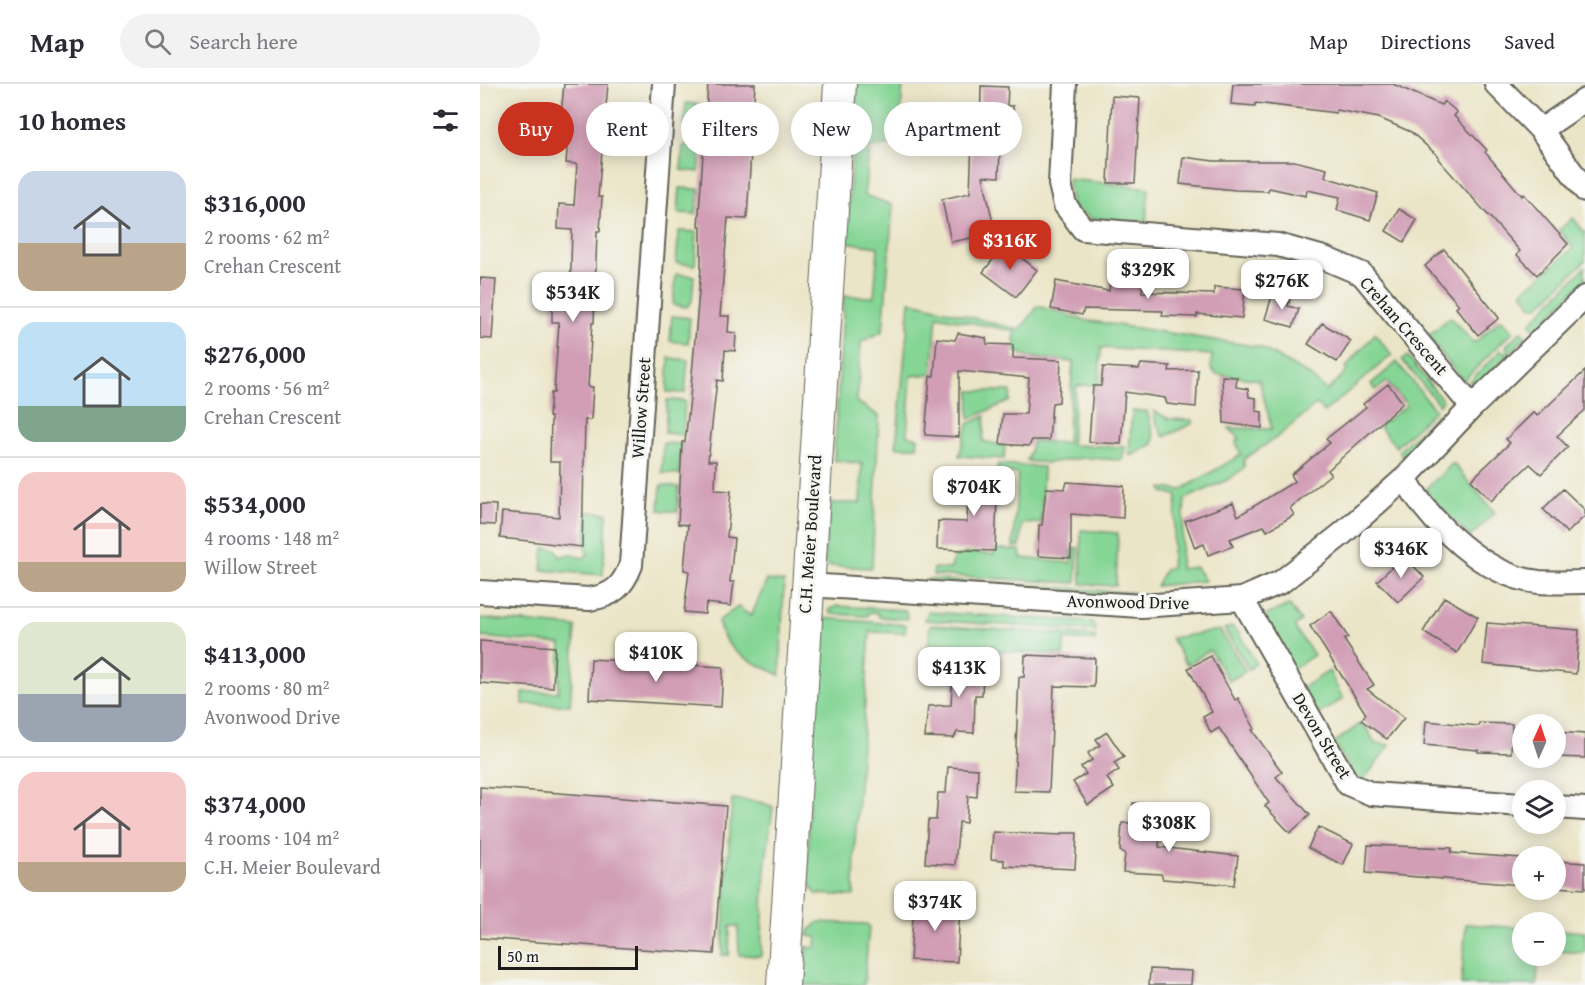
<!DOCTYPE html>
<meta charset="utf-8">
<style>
:root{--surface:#fff;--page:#f2f2f3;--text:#2b2b33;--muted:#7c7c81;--line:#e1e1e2;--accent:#c8321e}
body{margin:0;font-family:"Gentium Book Plus",serif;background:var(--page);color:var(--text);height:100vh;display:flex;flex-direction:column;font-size:22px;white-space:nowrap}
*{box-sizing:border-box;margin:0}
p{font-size:20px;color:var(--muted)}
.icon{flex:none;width:33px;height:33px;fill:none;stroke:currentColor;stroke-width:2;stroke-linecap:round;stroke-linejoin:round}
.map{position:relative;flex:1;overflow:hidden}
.sheet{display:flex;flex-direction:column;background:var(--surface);width:480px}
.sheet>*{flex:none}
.top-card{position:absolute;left:18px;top:18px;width:570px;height:54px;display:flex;gap:12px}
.needle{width:39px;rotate:3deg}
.tools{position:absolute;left:1032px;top:630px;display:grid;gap:12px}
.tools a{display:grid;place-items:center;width:54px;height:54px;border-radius:50%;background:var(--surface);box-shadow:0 3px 15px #0003;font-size:30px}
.scale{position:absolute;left:18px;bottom:15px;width:140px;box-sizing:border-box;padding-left:6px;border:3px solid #1c1c1c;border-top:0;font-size:16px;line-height:21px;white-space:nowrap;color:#1c1c1c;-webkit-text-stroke:4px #f6f6f2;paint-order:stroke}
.price{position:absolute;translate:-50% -51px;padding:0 14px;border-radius:12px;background:#fff;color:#222;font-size:20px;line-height:39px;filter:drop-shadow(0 2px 3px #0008)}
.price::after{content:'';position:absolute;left:50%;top:36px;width:18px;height:14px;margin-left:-9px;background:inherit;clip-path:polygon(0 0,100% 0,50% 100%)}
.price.current{background:var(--accent);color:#fff}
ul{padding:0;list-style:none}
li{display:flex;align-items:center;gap:18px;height:150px;padding:0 18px}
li+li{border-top:2px solid var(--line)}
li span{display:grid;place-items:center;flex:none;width:168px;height:120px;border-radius:18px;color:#555}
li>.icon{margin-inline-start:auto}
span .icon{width:72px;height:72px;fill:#fffc;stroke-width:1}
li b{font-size:26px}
h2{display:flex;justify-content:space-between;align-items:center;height:72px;padding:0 18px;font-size:26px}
.tag{padding:0 21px;border-radius:27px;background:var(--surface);box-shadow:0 3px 15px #0003;font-size:21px;line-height:54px}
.tag.current{background:var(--accent);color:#fff}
header{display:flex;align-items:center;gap:36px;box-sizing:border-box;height:84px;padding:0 30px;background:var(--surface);border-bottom:2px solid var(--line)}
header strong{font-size:28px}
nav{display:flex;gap:33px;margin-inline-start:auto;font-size:21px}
.search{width:420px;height:54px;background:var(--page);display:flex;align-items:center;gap:15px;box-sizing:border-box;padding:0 21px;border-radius:33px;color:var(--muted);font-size:22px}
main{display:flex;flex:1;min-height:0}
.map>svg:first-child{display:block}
.green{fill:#85d595;stroke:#507858;stroke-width:1.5}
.building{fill:#d19eb6}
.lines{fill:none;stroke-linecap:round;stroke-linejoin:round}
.street-casing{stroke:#646258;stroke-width:26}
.secondary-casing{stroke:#646258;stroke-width:34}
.street{stroke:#fff;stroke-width:22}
.secondary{stroke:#fff;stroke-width:32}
.labels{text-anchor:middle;stroke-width:6;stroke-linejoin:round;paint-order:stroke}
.street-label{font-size:18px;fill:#1c1c1c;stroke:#f6f6f2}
</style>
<header>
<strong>Map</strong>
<div class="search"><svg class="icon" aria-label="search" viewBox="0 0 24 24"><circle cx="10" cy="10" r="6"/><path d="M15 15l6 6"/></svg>Search here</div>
<nav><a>Map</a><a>Directions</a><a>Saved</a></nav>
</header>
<main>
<section class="sheet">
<h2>10 homes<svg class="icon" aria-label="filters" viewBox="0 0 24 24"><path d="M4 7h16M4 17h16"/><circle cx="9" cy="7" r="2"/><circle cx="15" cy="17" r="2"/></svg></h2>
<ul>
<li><span style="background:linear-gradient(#c9d6e8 60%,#b9a48a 0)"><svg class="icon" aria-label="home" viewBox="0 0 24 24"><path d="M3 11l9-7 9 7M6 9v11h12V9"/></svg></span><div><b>$316,000</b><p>2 rooms · 62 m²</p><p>Crehan Crescent</p></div></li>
<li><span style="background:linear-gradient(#bfe0f5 70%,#7fa58c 0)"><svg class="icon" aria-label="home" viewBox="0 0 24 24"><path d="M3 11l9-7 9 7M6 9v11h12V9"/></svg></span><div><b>$276,000</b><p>2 rooms · 56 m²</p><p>Crehan Crescent</p></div></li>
<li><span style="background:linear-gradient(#f6c9c9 75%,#b9a48a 0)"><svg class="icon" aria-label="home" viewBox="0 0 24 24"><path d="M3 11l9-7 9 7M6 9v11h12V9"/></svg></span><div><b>$534,000</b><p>4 rooms · 148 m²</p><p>Willow Street</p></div></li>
<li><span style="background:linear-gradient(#dfe7d0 60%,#9aa5b1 0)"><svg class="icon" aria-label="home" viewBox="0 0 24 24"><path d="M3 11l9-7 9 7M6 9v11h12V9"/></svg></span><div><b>$413,000</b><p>2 rooms · 80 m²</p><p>Avonwood Drive</p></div></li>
<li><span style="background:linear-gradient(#f6c9c9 75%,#b9a48a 0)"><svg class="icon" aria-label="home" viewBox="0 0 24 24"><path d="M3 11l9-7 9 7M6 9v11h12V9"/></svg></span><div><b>$374,000</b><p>4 rooms · 104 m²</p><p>C.H. Meier Boulevard</p></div></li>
</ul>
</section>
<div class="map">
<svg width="1105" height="901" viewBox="0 0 1105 901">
<rect width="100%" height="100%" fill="#f6f6f2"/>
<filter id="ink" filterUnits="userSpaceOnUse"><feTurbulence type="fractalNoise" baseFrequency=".0167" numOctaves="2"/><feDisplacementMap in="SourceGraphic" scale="12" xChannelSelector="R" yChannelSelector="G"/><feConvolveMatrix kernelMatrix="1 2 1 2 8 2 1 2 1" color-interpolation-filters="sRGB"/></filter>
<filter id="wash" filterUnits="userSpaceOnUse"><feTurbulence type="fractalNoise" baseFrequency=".008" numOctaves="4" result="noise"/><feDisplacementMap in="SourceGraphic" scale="24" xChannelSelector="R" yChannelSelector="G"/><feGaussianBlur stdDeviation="1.35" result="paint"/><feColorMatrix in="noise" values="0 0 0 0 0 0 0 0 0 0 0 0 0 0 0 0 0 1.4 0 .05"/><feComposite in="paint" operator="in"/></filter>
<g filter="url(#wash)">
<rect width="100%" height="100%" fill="#ebe5c7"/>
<!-- green -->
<path class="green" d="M377,0H423L418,60L390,64L384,111L413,121L403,247L381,258L377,318L399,332L392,484L348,482L344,476L350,419H380L382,380L354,376L364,212L394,213L398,163L366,158Z
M206,19L224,21L222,46L204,44Z
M203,61L221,63L219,88L201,86Z
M588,95L669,104L666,138L610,134L592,122Z
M200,104L219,105L216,130L198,129Z
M1093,134L1105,149V177L1059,222H1052L1042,208L1093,164L1079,146Z
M199,147L217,148L215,181L196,179Z
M1105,183V196L1055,246L1050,239Z
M196,190L214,192L212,217L207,223L193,221Z
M430,217L540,246L558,222L604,236L780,263L829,291L847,307L868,286L866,283L895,250L912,271L844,328L837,320L796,354L764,375V384L747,396L705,415L700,485L716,483L725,497L676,502L685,485L691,483L697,411L683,408L682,404L701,406L761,371L756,358L759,354L749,344L792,345L779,296L736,290L731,284L732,271L621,264L619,300L596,302L591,361L645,363L642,376L604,374L568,379L547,377L553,357L587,359L593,278L549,273L535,267L534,247L457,232L452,290L431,292L427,351L438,354L437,363H416Z
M192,232L210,234L208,259L190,257Z
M970,233L994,259L1021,235L1033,247L983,297L948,252Z
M1041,247L1046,253L1002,297L989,298L1021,266L1025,269L1028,266L1026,262Z
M928,272L963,317L959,321L922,276Z
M189,274L208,276L205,309L187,308Z
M917,278L955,326L916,363L899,342L927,321L907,298L895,306L891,300Z
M490,307H531L530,317L489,335Z
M187,316L205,317L203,351L185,349Z
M652,327H667L674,353L673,360L651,372L649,370Z
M674,327L689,335L712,336L713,339L684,353L675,336Z
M957,330L962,336L924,374L919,367Z
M505,332L503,357L525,362L524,375L479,372L488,340Z
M183,359L201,360L199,390L182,389Z
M973,379L1015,429L990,453L949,412L946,405Z
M518,380L563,383L561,439L542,440L540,462L533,463L538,390L517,386Z
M181,401L199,403L197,428L179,426Z
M108,428L127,429L123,491L62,486L64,464L76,465L80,473L89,470L103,474L108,470L105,464Z
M601,446L638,449L636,502L601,500Z
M593,464H598L596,499L453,491L454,484L471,485L473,474L486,469L514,470L516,465L540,466L541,474L591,479Z
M448,495L656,509V513L448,503Z
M287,496L304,498L300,591C269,575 247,573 238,537L258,523L271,532Z
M809,521L821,537L815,541L816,546L834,571L810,587L785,538L786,531Z
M357,522L425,526L428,535L399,533L398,529L390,528L387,532L351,530L349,526Z
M448,528L612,538L616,547L445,536Z
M0,534L96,543L90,621L43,620V608H78L81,560L0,553Z
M342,534L426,541L425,549L390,548L375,758L374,812L336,810L328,798L329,708L339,543Z
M450,541L615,552V557L585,555L583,571L473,564L471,576L447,579Z
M752,543L758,548L776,579L769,585L744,545Z
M740,546L766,587L749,597L730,566L707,581L691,554Z
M849,587L863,615L837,631L820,605Z
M880,640L889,647L894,659L910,661L883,697L874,691L854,659Z
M252,715L280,718L293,723L285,784L281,872L259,871L258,842H250L249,871H242Z
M339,838L386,840L389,843L384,901H324L327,863L336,864L337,853L328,852L329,847Z
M986,840L1042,844V872H1058L1057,901H981Z
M1076,846L1105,848V869L1076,867Z"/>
<g id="blocks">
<!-- building -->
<path class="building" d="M84,0H128L118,113H122L120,147H117L114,239H112L108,303H113L111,336H105L102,463L20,454L22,428L79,433L80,378H70L71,333H69L71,309H74L79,238H72V214H90L92,146L78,145L79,120L94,121L97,80L86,79L88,52L79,51Z
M228,0H275L267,135L248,134L240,232H249L248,248L256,249L255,267L245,266L243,297L237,296L228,377H236L235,406L251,407L247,453L254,454L250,498H254L251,522L226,519L225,530L204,528L209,487L204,486L208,441L198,440L202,358H205L210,314L221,184V142H218Z
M753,0H913L961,21L964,17L977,28L974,32L1007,66L1005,68L1042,112L1044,110L1088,160L1057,191L1037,171L1040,167L958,75L959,73L931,48L899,34L857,26L856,29L776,19L775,22L751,20Z
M501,2L528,3L527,22H533V40L521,39L519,93L503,92L515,149L471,158L462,115L490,109L492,55H500Z
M632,12L660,14L655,99H628Z
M703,73L734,77H814L847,85L845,93L898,109L890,136L857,126L860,113L827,106L826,112L789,104L788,107L755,106L700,100Z
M919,125L937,136L924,158L906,147Z
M525,161L557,186L536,213L503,188Z
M964,165L1019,234L998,251L976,224L979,221L945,182Z
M0,194L16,195L12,255L0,254Z
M576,197L629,207L630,197L663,198L662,208L734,210V203L765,205L762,234L717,230V233L682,232L683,227L604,225L602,231L571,225Z
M793,209L810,214L808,222L819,225L813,243L785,235Z
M842,239L871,257L857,278L828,260Z
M478,249L506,254L507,260L533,261V274L581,276L579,318L572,319L569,356H552L549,362L520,360L523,330H546L549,294L479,287V353L445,351L450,292H454L457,254L475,256Z
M661,280L690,282L689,287L718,286L716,323L687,320L685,314L645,308L641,360L609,358L613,302H621L623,283L659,285Z
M1105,287V326L1077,352L1088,363L1061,390L1050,380L1011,417L991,396L1030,359L1026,355L1054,328L1057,332Z
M742,292L757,293L756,303L768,305L769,313L776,314V327L782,328V344L744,339Z
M908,300L923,319L848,386L851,390L810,424L814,431L787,447L784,442L750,455L753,462L728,471L724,460L715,464L705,437L753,419L758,432L815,397L811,391L850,359L846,355L886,323L883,320Z
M489,387L518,388L515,467L457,465L458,437L487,438Z
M587,398L644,402L643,434L591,430V474L558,472L559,441H562L566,404L585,405Z
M1083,405L1105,426V432L1087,449L1063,425Z
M0,420L16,421L15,441L0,440Z
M924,472L944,493L918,518L897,497Z
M964,513L998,533L977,569L943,548Z
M851,527L868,553L864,556L894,601L887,605L924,634L907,655L881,636L886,630L830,542Z
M1007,539L1099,546L1096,590L1003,580Z
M0,557L75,563L73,604L0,599Z
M474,567L504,568L502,611H495L494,649L477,648L474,654L445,653L448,622L471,621Z
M545,571L615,574L614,603L574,602L569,708L534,707L539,593H544Z
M731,572L755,616L758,614L775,645L772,646L802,688L796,693L830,731L810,749L785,722L789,719L739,644L731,649L723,633L732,628L708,584Z
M111,575L243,583L241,623L109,615Z
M946,637L999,642V639L1032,640L1031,669L998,668V666L944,661Z
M627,648L644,673L634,679L639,686L627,694L634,704L608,721L593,698L606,690L601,683L612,676L608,669L620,661L616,655Z
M1076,648L1105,650V674L1076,673Z
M468,683L498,685L497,713L488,712L486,739L479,738L475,781L445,779L448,736H456L458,709H466Z
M0,703L246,722L234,870L0,854Z
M653,719L673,720L675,727L682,728L679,763L758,772L754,801L683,795L681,790L643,788L645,769L640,767L642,739H652Z
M838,743L873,760L863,781L828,764Z
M513,748L582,751V749H597L595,785L524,782V776L511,775Z
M888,761L972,764L971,769L1042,774V801L886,789Z
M1076,777L1105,779V805L1076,803Z
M434,818L480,821L477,878L430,876Z
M670,885L712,887L711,901H669Z"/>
</g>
</g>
<g filter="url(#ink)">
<use href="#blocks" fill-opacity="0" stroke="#646258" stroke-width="1.5"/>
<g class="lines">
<defs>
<path id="street" d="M585,0L580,100L585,121L603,145L798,161L844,174L882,190L992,323
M1016,0L1061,46L1105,106
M1061,46L1105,16
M925,394C950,439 1005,493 1059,498C1074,499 1090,498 1105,498
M327,501L661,522L762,515L801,498L862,450L925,394L992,323L1105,213
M0,508L109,515C133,512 143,502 151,481L184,0
M762,515L868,700L892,710L1042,721
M1076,723L1105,725"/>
<path id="secondary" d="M303,901L360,0"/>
</defs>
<!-- street casing -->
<use href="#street" class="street-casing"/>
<!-- secondary casing -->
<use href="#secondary" class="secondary-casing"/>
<!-- street -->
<use href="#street" class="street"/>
<!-- secondary -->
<use href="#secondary" class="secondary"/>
</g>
</g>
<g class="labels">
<!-- street labels -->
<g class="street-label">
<text transform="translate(924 242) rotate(49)" y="6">Crehan Crescent</text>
<text transform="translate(161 324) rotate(-86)" y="6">Willow Street</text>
<text transform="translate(330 450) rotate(-86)" y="6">C.H. Meier Boulevard</text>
<text transform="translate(648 518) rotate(1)" y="6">Avonwood Drive</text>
<text transform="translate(842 652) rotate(59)" y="6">Devon Street</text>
</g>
</g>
</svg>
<div class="tools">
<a><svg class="needle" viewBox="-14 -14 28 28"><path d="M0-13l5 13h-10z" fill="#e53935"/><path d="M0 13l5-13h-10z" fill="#7c7c81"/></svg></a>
<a><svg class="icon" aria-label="layers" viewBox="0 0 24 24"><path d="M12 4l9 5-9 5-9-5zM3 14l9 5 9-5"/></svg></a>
<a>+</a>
<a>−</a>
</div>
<div class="scale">50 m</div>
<b class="price current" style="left:530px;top:187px">$316K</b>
<b class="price" style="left:668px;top:216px">$329K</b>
<b class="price" style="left:802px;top:227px">$276K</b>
<b class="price" style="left:93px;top:239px">$534K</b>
<b class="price" style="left:494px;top:433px">$704K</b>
<b class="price" style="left:921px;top:495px">$346K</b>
<b class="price" style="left:176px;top:599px">$410K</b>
<b class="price" style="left:479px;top:614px">$413K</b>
<b class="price" style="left:689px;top:769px">$308K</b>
<b class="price" style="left:455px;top:848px">$374K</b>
<div class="top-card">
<a class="tag current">Buy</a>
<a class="tag">Rent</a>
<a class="tag">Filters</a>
<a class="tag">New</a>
<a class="tag">Apartment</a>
</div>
</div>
</main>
